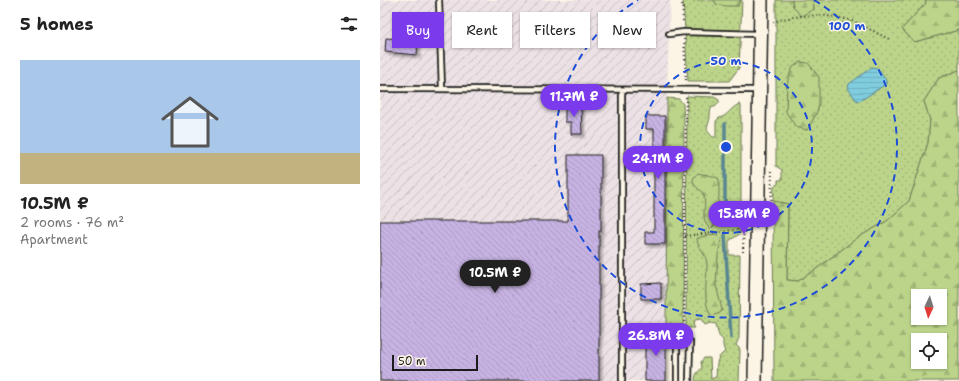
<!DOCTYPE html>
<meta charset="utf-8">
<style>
:root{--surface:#fff;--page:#f6f6f6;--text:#222;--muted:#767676;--accent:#7c3aed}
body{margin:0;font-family:"Shantell Sans",sans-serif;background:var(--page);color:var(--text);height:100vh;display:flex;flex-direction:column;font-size:15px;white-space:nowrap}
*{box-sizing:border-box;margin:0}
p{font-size:13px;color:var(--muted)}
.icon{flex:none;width:22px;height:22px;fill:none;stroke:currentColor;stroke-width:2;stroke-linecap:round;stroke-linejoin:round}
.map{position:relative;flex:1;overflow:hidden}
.panel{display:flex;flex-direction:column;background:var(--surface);width:380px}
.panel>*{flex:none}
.guide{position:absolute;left:12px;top:12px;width:380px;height:36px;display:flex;gap:8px}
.needle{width:26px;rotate:184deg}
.tools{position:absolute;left:531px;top:289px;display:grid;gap:8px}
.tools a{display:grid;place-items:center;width:36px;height:36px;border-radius:0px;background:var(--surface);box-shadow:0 1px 3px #0004;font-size:20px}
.scale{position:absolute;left:12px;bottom:10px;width:86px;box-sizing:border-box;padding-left:4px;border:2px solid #1c1c1c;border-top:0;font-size:11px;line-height:14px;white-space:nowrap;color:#1c1c1c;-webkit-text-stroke:3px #fcf5e5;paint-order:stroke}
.price{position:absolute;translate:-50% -34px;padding:0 9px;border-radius:14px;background:var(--accent);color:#fff;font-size:13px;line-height:26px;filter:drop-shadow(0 1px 2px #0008)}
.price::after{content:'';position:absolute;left:50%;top:24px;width:12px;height:9px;margin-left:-6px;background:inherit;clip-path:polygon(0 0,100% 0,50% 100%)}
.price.active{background:#222;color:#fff}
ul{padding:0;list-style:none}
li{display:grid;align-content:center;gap:8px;height:212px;padding:0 20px}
li span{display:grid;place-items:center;height:124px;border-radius:0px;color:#555}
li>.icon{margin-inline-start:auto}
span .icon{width:72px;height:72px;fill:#fffc;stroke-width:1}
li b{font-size:17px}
h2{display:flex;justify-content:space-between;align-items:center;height:48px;padding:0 20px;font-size:17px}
.chip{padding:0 14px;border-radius:0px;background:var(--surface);box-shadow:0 1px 3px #0004;font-size:14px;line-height:36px}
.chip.active{background:var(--accent);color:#fff}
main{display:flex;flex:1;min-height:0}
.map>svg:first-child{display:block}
.industrial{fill:url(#industrial-furrows)}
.green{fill:url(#green-dots);stroke:#6c7853;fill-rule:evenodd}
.forest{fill:url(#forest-firs);stroke:#6c7853;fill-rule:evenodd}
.water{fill:url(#water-rules);stroke:#588691}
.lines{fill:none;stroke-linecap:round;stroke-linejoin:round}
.stream{stroke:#588691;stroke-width:3.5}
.building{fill:url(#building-back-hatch);stroke:#1c1c1c;filter:url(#shadow)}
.service-casing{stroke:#1c1c1c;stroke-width:8}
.secondary-casing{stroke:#1c1c1c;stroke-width:16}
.path{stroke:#1c1c1c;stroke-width:2;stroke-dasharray:1 3;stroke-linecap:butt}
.service{stroke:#fcf5e5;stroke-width:4.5}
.secondary{stroke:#fcf5e5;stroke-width:13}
.ring{fill:none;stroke:#1d4ed8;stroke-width:2;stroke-dasharray:7 5}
.centre{fill:#1d4ed8;stroke:#fcf5e5;stroke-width:2}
.ring-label{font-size:12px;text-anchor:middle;font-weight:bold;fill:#1d4ed8;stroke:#fcf5e5;stroke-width:3;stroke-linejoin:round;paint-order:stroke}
</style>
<main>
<section class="panel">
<h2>5 homes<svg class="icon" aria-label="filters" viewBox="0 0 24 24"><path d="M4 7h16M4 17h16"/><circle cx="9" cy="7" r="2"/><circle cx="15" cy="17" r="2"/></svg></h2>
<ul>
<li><span style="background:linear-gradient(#a9c7e8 75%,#c2b280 0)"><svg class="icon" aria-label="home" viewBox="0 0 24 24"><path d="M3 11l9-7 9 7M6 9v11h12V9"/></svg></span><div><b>10.5M ₽</b><p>2 rooms · 76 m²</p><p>Apartment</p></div></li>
</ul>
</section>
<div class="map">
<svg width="579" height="381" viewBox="0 0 579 381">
<defs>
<pattern id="industrial-furrows" width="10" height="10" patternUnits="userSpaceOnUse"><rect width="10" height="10" fill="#ece1e4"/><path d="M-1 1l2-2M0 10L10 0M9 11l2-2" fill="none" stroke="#cac0c3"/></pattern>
<pattern id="green-dots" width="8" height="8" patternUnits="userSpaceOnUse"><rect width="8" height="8" fill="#bcd48a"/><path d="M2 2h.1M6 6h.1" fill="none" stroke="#a1b576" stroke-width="1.8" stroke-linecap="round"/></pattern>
<pattern id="forest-firs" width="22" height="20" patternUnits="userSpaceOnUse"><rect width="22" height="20" fill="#bcd48a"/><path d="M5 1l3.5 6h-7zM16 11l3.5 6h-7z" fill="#a1b576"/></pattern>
<pattern id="water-rules" width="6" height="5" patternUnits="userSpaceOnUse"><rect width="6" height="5" fill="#80cddf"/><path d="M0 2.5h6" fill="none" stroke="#6eafbf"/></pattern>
<pattern id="building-back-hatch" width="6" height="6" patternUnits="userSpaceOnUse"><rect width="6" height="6" fill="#c7b3e3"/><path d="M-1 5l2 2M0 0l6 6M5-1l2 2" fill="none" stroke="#aa99c2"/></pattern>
<filter id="shadow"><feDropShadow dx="3" dy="3" stdDeviation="1" flood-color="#0004"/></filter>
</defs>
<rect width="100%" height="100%" fill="#fcf5e5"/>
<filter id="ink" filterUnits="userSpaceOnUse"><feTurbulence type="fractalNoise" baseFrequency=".025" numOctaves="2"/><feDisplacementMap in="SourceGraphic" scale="8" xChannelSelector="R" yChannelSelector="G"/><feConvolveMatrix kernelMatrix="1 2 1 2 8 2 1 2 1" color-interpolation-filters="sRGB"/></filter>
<g filter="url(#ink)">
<!-- industrial -->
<path class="industrial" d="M0,0H290L287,90L286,381H0Z"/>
<!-- green -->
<path class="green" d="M303,0H334C341,9 351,5 360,2V0H362L359,68L349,81H308Z
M396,0H412L413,6L434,9L433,0H545L546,3L522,29L534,42L579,30V70L559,78L544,101L550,120L548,143L529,201L507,221L477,238L435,270L418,281L407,280L408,204L393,201L394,186L398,184V180H402V170L396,166ZM436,114L427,129L416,127Z
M307,96L334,97L339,100V103L335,107H332C330,111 330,113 330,117C329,127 323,128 333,137H336V121C339,117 341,118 344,116C349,113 353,106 360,104L361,106V233L349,241V255H360L359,338L356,345L360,349L359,381H315C315,375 317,372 322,368L321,362L324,358H330L331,379L336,377C337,367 335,357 345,352L343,346V340L339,336L336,324L330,323L325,325L321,319L315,320L313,325L315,328H306Z"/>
<!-- forest -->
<path class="forest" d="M334,0H360L358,6H346L336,4Z
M412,0H433L434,9L421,16L413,6Z
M545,0H579V30L534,42L522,29L546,3Z
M420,62L428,63L439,77V105L436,114L427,130L416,127L406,112L407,85L409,76L413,67Z
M579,70V381H394L393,201L408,204L407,280L418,281L435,270L477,238L507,221L529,201L548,143L550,120L544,101L559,78ZM538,296H560V318H538ZM538,340H560V362H538Z
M287,98L299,99L303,104L304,122L303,330L296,331L295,335L286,333Z
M318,173C324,175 334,175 339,179V196L337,208V224L330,229C319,217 327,210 324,196C323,190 313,187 313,181C313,177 316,175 318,173Z
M335,234L339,236L341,239L338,255L336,285L342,310L340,313L332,316C322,306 327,278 327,265C327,254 317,247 317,239L321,237Z"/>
<!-- water -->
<path class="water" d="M492,67L497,68L506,80V84L480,101L476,100L468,88L469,84Z"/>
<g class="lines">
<!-- stream -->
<path class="stream" d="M345,124V221
M345,235L351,338"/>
</g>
<!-- building -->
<path class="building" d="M6,38L38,40L37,55L5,52Z
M185,104H201L202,134H191V122H185Z
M266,116H285V244H265V232H274V129H266Z
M188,155H221V231H219V381H0V221H188Z
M281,283V299H261V284Z
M265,333H286V381H265Z"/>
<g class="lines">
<defs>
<path id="service" d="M59,0L62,89
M289,34L304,32L379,34
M0,89L378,90
M242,381V90
M297,381V341L310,342L309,381"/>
<path id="secondary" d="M375,381L381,0"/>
</defs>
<!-- service casing -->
<use href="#service" class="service-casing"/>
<!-- secondary casing -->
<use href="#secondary" class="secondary-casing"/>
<!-- path -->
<path class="path" d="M302,0L303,24
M393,22C416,14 449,13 472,21C485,26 498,34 511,40
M304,39L306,82
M389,218H391L392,168
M305,236L364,229
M363,252L364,218H366
M304,334L306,97"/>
<!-- service -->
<use href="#service" class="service"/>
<!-- secondary -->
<use href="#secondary" class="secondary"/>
</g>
</g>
<!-- distance rings -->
<g class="ring">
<circle cx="346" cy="147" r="86"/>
<path d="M434 0A171 171 0 1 1 258 0"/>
</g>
<circle cx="346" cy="147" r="6" class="centre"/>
<g class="ring-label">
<text x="467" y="30">100 m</text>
<text x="346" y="65">50 m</text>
</g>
</svg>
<div class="tools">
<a><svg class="needle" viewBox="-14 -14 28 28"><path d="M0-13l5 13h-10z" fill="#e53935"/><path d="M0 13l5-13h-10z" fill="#767676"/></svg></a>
<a><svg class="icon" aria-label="locate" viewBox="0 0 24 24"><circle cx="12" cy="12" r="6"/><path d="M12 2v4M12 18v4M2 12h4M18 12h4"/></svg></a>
</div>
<div class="scale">50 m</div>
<b class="price" style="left:194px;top:118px">11.7M ₽</b>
<b class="price" style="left:278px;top:180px">24.1M ₽</b>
<b class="price" style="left:364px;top:235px">15.8M ₽</b>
<b class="price active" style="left:115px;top:294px">10.5M ₽</b>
<b class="price" style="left:276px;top:357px">26.8M ₽</b>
<div class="guide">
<a class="chip active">Buy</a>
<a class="chip">Rent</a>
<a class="chip">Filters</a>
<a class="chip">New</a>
</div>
</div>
</main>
